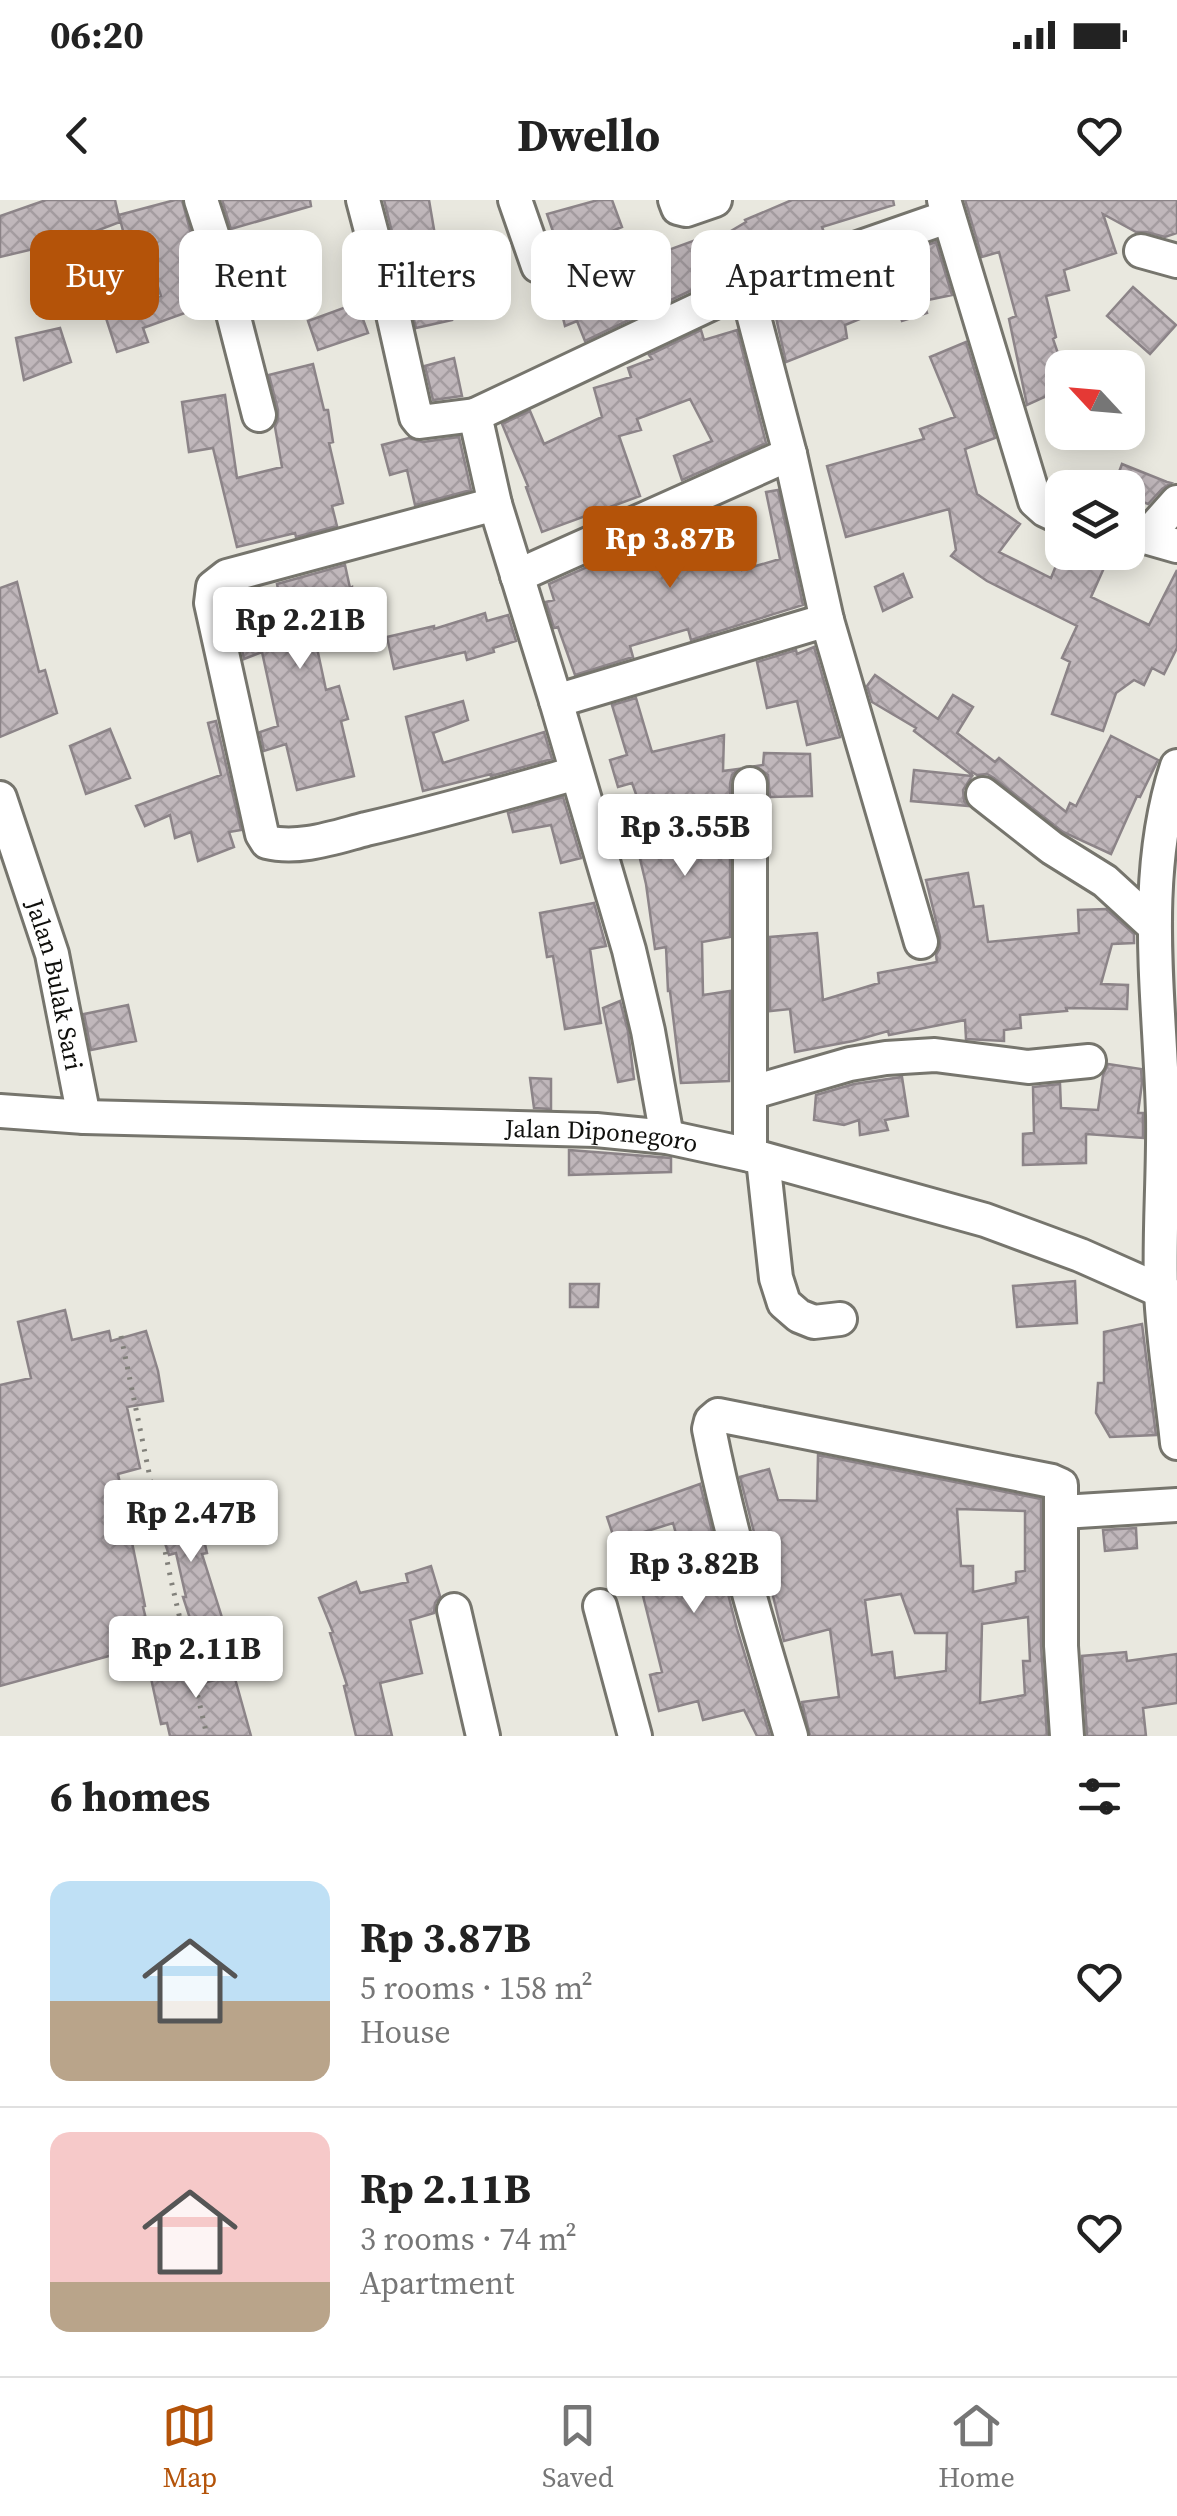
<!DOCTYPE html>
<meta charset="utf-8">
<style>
:root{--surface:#fff;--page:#f2f2f2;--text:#222;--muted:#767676;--line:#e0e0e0;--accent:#b45309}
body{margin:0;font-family:"Source Serif 4",serif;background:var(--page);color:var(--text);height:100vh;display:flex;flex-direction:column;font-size:38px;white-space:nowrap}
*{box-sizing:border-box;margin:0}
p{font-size:32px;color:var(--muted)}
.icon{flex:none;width:55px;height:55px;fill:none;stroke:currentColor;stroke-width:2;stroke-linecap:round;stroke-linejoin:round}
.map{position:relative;height:1536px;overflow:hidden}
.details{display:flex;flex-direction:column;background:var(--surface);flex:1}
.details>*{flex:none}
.guide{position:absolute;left:30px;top:30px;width:1118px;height:90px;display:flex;gap:20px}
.needle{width:65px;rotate:296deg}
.controls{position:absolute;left:1045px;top:150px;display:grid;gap:20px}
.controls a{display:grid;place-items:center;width:100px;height:100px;border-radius:20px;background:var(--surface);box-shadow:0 5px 25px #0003;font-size:50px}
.price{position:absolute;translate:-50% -85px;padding:0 22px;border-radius:10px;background:#fff;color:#222;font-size:32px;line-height:65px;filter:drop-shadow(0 2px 5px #0008)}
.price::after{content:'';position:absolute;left:50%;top:60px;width:30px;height:22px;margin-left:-15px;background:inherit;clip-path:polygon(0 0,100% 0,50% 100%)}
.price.current{background:var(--accent);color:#fff}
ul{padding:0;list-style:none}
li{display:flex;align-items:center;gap:30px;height:250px;padding:0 50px}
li+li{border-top:2px solid var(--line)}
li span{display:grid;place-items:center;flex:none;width:280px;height:200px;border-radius:20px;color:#555}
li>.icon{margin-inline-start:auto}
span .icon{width:120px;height:120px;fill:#fffc;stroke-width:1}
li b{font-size:42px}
h2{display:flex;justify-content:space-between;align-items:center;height:120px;padding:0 50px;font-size:42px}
.chip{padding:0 35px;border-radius:20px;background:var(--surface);box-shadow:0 5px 25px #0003;font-size:35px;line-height:90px}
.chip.current{background:var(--accent);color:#fff}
.status{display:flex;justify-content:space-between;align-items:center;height:70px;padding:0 50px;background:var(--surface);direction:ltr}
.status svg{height:28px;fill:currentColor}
header{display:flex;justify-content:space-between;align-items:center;height:130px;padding:0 50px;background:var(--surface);font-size:45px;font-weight:700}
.menu{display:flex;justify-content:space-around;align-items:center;height:140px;border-top:2px solid var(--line);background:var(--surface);font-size:28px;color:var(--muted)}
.menu a{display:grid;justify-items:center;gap:5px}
.menu .current{color:var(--accent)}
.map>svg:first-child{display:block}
.building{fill:url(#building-cross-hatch);stroke:#8c8488;stroke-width:2.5;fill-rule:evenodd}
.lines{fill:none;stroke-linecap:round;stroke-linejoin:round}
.minor-casing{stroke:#76756d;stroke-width:38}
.path{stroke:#82817b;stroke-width:5;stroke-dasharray:2.5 8;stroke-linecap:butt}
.minor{stroke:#fff;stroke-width:32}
.labels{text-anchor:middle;stroke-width:10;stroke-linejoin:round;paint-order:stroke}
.street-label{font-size:25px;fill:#0f0f0c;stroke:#f6f5ec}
</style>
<div class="status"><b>06:20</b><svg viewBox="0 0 49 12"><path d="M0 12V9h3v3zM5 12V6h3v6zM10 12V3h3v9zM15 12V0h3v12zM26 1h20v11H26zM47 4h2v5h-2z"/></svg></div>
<header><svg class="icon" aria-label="back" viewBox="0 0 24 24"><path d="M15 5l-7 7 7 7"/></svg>Dwello<svg class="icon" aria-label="heart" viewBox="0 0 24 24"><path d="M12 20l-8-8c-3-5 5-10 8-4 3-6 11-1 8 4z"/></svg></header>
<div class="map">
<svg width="1177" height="1536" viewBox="0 0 1177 1536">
<defs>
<pattern id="building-cross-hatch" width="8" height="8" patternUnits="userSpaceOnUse" patternTransform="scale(2.5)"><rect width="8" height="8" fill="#c0b7bb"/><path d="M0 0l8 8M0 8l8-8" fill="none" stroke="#a49ca0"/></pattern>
</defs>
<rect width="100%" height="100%" fill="#e9e8df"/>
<!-- building -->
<path class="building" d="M46,0H115L120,22L51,48L50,45L0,57V16Z
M175,0H182L210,104L143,128L148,142L117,152L105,115L161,96L146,51L129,55L119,15Z
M222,0H310L311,6L231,29Z
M384,0H429L437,47L442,45L450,71L443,74L452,120L416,128Z
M598,0H612L622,27L560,52L547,14Z
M792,0H893L894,5L822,27L826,38L788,51L787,49L758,62L712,77L713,80L585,141L577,121L565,126L559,102L568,98L565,88L701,38L704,47L746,22L745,20Z
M965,0H1177V33L1165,37L1146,32H1136L1103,14L1116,53L1064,70L1069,90L1046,96L1056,137L1053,139L1062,165V189L1027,205L1009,119L1016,116L999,52L982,57Z
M936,42L952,95L923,101L927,113L902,121L896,104L845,125L847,138L786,162L772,100L841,75L843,80L882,63L919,51L918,48Z
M1133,87L1176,125L1150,154L1107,116Z
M357,103L368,133L318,150L308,121Z
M60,128L71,162L24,180L16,138Z
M701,130L704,140L737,130L766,243L682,280L674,256L712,241L690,199L637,219L641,230L619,236L640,296L542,332L526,287L528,286L502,224L530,211L544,244L602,217L594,188L631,177L628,168L652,159L649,155Z
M966,142L995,238L965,249L977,294L1020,324L999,352L1051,378L1062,351L1104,368L1091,397L1149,425L1177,370V448L1164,474L1152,468L1144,485L1134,480L1116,493L1103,531L1052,514L1070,462L1062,458L1077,426L987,381L951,356L956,350L949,309L846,337L827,266L924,239L920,229L955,217L930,157Z
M454,158L462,196L433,200L425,166Z
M313,164L324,210H328L333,242L329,243L343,303L332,306L337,326L296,337L295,333L237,347L213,248L189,252L182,202L225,195L237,278L282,267L275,227L278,219V210L269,175Z
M459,237L471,290L415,305L407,270L390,275L382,245L409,238L423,242Z
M1122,264L1167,282L1171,283L1162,289L1148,304L1128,296V288H1113Z
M778,290L803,405L691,440L688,429L630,446L633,457L575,475L558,427L554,428L546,402L554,400L549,384L654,337L669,333V330L720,307L723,339L734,335L742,370L780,359L766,292Z
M345,365L350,388L352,387L353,411L311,420L326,490L339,486L348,519L341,521L354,576L297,590L286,544L264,551L260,532L278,526L262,452L244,459L232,406L278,389L277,384Z
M903,374L912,397L883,411L875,387Z
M17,382L39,472L45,470L57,513L0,537V388Z
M485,413L487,421L508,415L516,441L493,448L494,452L467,460L465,452L394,469L387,437L434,426V429Z
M814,447L840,537L807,545L797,501L767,508L757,462L796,450L797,454Z
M875,475L938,519L953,495L973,507L957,533L995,562L999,558L1066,612L1070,603L1076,606L1111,536L1158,560L1140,597L1137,596L1111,654L1063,632L994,578L987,574L977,575L972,572V575L914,531L916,528L872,502L867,486Z
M636,498L652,552L724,535L723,571L738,569L732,575L730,584V737L702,742L703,795L730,791L729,881L681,883L670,791H668L666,747L655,749L646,684L637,646L653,641L632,583L618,587L610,560L627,555L612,505Z
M463,501L468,520L433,533L443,563L544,532L552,559L491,576V574L423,591L406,517Z
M216,521L241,630L229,632L234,647L198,661L191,632L175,638L170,615L145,626L136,606L221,575L208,523Z
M110,529L130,578L86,594L70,546Z
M764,553L810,554L812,596L770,597L768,575L756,566L763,565Z
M914,570L972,576L963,590L964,601L968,606L911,601Z
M563,597L581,658L561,663L551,625L513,632L508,613Z
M968,673L974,707L983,706L988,742L1079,733L1078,710L1106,709L1134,734V743L1112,744L1101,784L1128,785L1127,809L1066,808L1067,811L1020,815L1021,828L1004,830V841L966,839L965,820L889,835L888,831L853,841L795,852L790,809L770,811V737L817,733L823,800L879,783L878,773L937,762L936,755L940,748V737L926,680Z
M594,703L606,746L590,749L601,823L565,829L553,756L547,757L540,713Z
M620,801L628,831L634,879L618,882L603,808Z
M128,805L136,841L91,850L84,814Z
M1108,864L1141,869L1142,883L1138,913H1143V938L1086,934V963L1023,965V934L1034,933L1033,887L1060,884L1061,908L1098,910L1103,875Z
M902,877L908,916L885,920L888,930L860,935L859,920L844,925L814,920L816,895L854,884Z
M530,878L551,879V909L534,908Z
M569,950L671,958V972L569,975Z
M1075,1081L1077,1123L1017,1127L1013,1086Z
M570,1084H599L598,1107H570Z
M65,1110L72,1140L109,1131L111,1141L146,1131L158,1171L163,1201L127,1207L140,1268L118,1274L145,1406L143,1407L153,1446L127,1453V1451L0,1486V1185L31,1178L18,1122Z
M1142,1124L1156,1235L1110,1237L1096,1213L1098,1183H1104V1132Z
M818,1255L1041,1299V1446L1047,1536H810L802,1502L839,1497L830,1429L784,1441L764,1359L761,1360L740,1277L769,1269L778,1300L817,1301ZM957,1309L1025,1311V1371L1016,1372V1383L973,1392V1366H961ZM901,1394L915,1433H947L946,1471L895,1478L892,1452L872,1455L865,1400ZM1028,1417L1030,1461H1023L1025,1495L980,1503L982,1424Z
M700,1284L737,1429L770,1536H757L744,1510L703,1520L698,1501L659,1511L650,1475L662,1472L642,1392L689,1380L673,1323L615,1341L607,1317Z
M196,1304L207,1353L202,1354L224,1424L195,1434L183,1397H186L176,1353L169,1355L155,1314Z
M1136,1328L1137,1348L1105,1351L1103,1330Z
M431,1366L440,1396L435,1403L434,1413L410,1420L422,1473L380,1483L392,1536H356L344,1486L347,1485L330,1433L333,1432L319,1398L356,1382L360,1393L408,1382L406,1374Z
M184,1451L192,1486L234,1475L251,1536H170L167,1523L161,1524L147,1460Z
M1126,1452L1127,1461L1177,1454V1503L1143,1508L1146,1536H1087L1082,1456Z"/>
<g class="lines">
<defs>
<g id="minor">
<path d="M201,0L214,40L259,215"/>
<path d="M363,0L392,110L416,217L420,222L475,215"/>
<path d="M515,0L538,66"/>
<path d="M675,0L678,8L686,10L715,0"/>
<path d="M944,0L1035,301L1045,310L1062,318"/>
<path d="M1141,51L1177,61"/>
<path d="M746,87L790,254L827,420L921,742"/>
<path d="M495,304L227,376L213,387L211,403L262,634L267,642C299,650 335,637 366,629C436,613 506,593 576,573"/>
<path d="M1128,332L1177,346"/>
<path d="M1146,337L1177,302"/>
<path d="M517,376L790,254"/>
<path d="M556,501L827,420"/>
<path d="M1177,566C1140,679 1160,798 1163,915C1164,973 1159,1032 1161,1091C1163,1141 1172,1192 1177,1243"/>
<path d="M983,594L1052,648L1105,681L1154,726"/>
<path id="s1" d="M0,598L52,754L84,917"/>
<path d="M750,893L850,864L886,858L935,855L1028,867L1089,861"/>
<path id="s2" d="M0,911L84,917L596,930L667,937L750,955L985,1020L1080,1055L1177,1098"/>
<path d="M667,937L648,831L629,750L556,501L495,304L475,215L746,87L947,17"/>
<path d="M750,955V584"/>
<path d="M763,959L776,1078L784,1103L799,1116L814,1122L840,1119"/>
<path d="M1062,1312L1177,1305"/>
<path d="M600,1406L635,1536"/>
<path d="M454,1410L483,1536"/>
<path d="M791,1536C760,1434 730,1334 709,1229L711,1221L718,1215L1052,1281L1061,1285V1446L1067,1536"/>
</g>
</defs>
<!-- minor casing -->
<use href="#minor" class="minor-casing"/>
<!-- path -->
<path class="path" d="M121,1136L171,1380L207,1536"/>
<!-- minor -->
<use href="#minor" class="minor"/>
</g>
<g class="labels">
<!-- street labels -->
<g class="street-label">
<text dy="9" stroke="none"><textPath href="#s1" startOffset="195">Jalan Bulak Sari</textPath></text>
<text dy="9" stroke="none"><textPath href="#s2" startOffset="602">Jalan Diponegoro</textPath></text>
</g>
</g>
</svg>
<div class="controls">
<a><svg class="needle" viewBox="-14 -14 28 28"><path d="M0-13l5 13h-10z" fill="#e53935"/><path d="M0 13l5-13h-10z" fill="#767676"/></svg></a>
<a><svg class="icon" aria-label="layers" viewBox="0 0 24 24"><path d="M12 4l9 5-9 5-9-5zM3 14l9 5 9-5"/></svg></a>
</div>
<b class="price current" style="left:670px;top:391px">Rp 3.87B</b>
<b class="price" style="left:300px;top:472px">Rp 2.21B</b>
<b class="price" style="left:685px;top:679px">Rp 3.55B</b>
<b class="price" style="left:191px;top:1365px">Rp 2.47B</b>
<b class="price" style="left:694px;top:1416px">Rp 3.82B</b>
<b class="price" style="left:196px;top:1501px">Rp 2.11B</b>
<div class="guide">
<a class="chip current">Buy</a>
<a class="chip">Rent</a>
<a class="chip">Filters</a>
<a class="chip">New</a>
<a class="chip">Apartment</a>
</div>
</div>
<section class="details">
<h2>6 homes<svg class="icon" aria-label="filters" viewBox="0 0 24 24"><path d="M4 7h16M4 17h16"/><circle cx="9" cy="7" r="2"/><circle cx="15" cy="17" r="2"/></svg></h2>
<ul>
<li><span style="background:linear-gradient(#bfe0f5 60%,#b9a48a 0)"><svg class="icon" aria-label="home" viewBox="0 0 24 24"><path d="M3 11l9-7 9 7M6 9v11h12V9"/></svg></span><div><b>Rp 3.87B</b><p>5 rooms · 158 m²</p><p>House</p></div><svg class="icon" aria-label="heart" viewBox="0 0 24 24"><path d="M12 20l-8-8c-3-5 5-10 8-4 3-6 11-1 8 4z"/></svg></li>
<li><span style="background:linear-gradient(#f6c9c9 75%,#b9a48a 0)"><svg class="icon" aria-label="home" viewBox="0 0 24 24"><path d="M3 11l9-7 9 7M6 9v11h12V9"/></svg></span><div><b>Rp 2.11B</b><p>3 rooms · 74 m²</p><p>Apartment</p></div><svg class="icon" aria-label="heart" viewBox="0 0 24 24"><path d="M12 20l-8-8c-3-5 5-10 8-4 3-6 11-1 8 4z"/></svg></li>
</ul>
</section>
<nav class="menu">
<a class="current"><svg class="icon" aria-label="map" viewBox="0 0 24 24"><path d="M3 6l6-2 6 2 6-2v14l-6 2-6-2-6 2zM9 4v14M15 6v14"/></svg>Map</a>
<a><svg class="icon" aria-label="saved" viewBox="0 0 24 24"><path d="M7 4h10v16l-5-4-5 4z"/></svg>Saved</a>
<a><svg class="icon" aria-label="home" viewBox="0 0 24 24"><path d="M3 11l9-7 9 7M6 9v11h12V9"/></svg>Home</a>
</nav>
